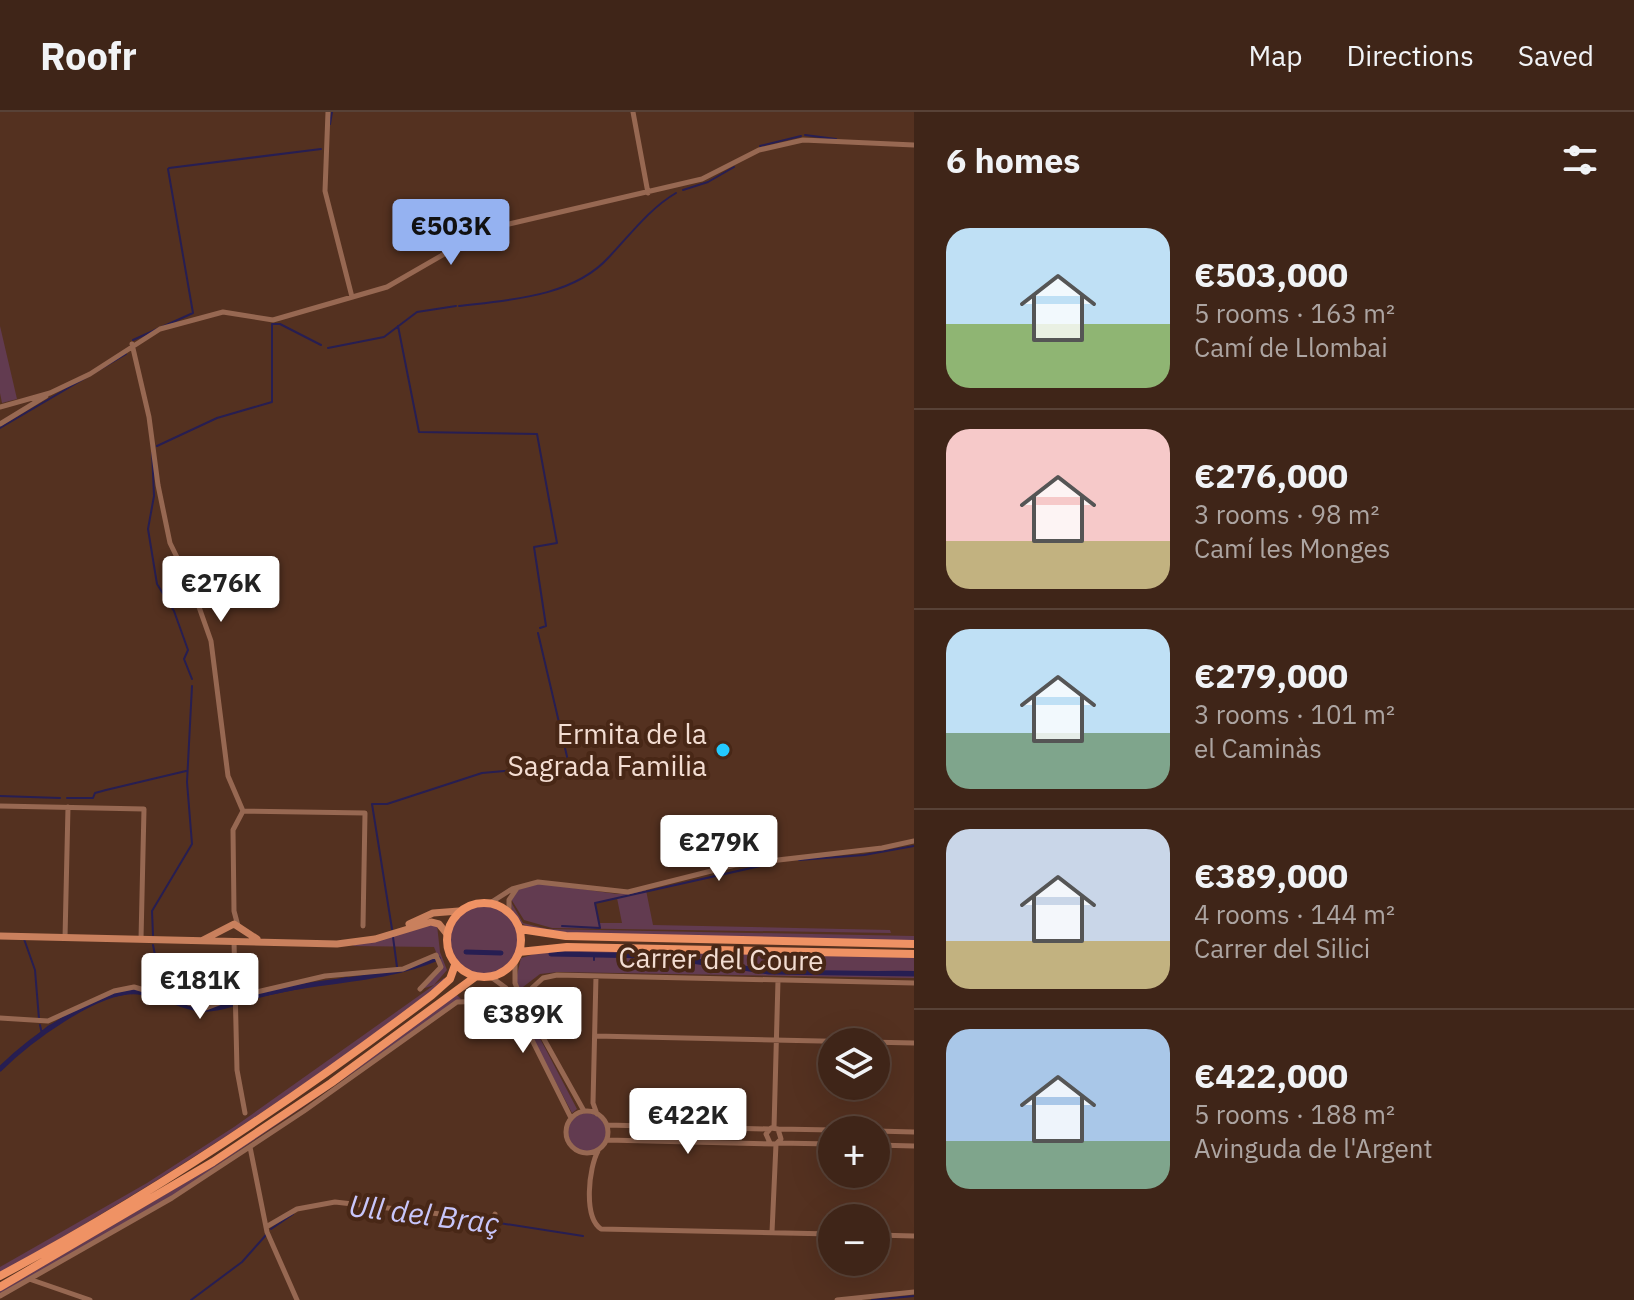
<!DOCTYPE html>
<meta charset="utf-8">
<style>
:root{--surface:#3f2518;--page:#4a3125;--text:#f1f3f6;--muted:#ada5a2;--line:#584237;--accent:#95b2f1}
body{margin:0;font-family:"IBM Plex Sans",sans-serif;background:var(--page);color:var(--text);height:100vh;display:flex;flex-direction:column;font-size:30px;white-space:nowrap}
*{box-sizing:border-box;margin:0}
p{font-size:26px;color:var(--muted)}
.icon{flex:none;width:44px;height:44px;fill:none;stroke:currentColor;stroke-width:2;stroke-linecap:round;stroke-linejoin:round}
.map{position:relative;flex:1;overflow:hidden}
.panel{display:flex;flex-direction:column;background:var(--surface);width:720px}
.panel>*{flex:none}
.fabs{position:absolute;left:818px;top:916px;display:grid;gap:16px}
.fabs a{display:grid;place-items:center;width:72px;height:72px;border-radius:50%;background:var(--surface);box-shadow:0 8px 32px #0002,0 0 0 2px var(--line);font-size:40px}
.price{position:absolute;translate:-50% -68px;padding:0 18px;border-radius:8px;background:#fff;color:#222;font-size:26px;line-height:52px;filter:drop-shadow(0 2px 4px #0008)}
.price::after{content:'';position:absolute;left:50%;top:48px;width:24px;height:18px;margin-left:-12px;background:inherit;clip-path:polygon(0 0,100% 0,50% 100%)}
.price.current{background:var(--accent);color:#111}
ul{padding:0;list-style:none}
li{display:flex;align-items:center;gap:24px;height:200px;padding:0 32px}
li+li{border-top:2px solid var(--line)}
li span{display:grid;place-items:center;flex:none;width:224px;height:160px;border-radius:24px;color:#555}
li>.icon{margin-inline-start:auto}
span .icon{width:96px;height:96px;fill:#fffc;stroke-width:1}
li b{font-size:34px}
h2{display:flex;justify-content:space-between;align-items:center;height:96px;padding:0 32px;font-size:34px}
header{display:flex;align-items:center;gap:48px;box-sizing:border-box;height:112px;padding:0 40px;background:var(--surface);border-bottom:2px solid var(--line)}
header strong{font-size:38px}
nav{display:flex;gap:44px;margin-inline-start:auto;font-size:28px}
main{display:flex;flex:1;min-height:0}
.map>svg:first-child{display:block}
.green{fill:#623b50;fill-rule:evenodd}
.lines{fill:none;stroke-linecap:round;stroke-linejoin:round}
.stream{stroke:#271e52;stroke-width:2}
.canal{stroke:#271e52;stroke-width:5}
.street{stroke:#976852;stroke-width:5}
.secondary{stroke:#c9805d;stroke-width:7}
.primary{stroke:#ef9264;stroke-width:8}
.poi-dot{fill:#23c9fe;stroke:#482716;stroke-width:3}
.labels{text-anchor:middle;stroke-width:8;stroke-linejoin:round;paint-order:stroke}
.poi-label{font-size:28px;fill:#f3ddd2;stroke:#482716;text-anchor:end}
.street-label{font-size:28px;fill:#f3ddd2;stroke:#482716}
.water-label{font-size:30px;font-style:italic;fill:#c8c6fb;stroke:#482716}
</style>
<header>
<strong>Roofr</strong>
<nav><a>Map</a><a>Directions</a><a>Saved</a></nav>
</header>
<main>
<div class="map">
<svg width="914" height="1188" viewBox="0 0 914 1188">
<rect width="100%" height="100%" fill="#543120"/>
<!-- green -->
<path class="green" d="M0,214L17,287L2,291L0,281Z
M538,771L617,782L646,778L653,813L890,818L891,821L552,816L524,808L511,787L518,777ZM617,786L622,811H599L595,791Z
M511,790L523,811L548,817L914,824V829L559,821C538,818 512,817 511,790Z
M450 828a34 34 0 1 1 68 0a34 34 0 1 1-68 0Z
M416,813H437L440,840L447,858L434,873L422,877L442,855L434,835L352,834Z
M551,837L914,844V866L558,860L540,862L519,878L516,867L521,846Z
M444,866L445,868C304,978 156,1073 0,1161V1155L147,1071L234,1015Z
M455,881L461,887L171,1085L0,1183V1179L219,1051Z
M523,894L577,997L572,1001L517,897Z
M568 1020a19 19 0 1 1 38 0a19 19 0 1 1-38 0Z"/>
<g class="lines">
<!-- stream -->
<path class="stream" d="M330,12L332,0
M805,23L836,27
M760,34L801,24
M169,56L321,37
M683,78L708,70L734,55
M459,194C509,188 573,185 609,145C629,124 650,96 676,81
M398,214L419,320L537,322L557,431L534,435L546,514L540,516
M133,228L193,201L168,57
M328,236L384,225L417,200L456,194
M0,316L126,242
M157,334L217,306L272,290V212H280L321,233
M152,338L154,384L148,417L157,472L174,499L188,538L184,547L192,567
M0,684L60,686
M67,686H93L95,681L106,678L186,659
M799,748L864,743L914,734
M562,814L600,816L595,791L769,752
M392,817L372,692H387L482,661L569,653L538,521
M153,823L152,799L192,732L187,670L192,574
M393,825L397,855
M24,827L35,858L39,907
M153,833L162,878
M710,842C752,869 863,858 914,860
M594,848V844L662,846L741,858
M107,885L140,879
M241,888L347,866
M184,892L208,898L232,890
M40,913L42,922
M0,955L48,915L98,889
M493,1110L583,1124
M271,1117L293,1102
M191,1188L242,1150L266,1123
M872,1188L914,1184"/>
<!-- canal -->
<path class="canal" d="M466,840L501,841
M551,842L664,844L769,860L914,862
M238,890C303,866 375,873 438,846
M0,957C27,930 98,876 138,880C179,885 188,907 233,892"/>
<!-- street -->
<path class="street" d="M328,0L325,79L352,185
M633,0L648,81
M132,232L149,305L158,373L170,431L193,478L211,529L228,664L243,699L233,718L234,799L238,814
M0,295L50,281L90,262L160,217L223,200L273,208L387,175L472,126L509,112L702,67L759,38L803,28L914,33
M0,312L46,284
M0,694L144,697L141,827
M243,699L365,701L363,814
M490,791L512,777L538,770L628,780L735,753L882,736L914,729
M509,801V788L517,776
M65,826L68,695
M234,829L237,958L245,1001
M515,850V871L521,886L584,999
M596,864L593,991L597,1002
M491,865L506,876L571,1006
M532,876L543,866L557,863L914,871
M0,906L48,909L114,879L134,875L206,896L235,885L325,864L403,857L436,843L441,855L420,877
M595,924L914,931
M566 1020a21 21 0 1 1 42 0a21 21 0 1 1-42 0Z
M607,1013L769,1017
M774,1016L778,868
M778,1017L833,1018
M876,1019L914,1020
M607,1028L776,1032L781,1027L778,1017L771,1016L766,1022L770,1031
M778,1031L832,1032
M876,1033L914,1034
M250,1035L267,1120L297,1188
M598,1039C589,1055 583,1105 601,1117L832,1122
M266,1115L297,1097L335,1090L493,1108L495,1102
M772,1120L776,1032
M876,1123L914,1124
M32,1168L90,1188
M0,1184L172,1086L304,999L457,890L489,889L514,882L521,886
M837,1188L914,1180"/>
<!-- secondary -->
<path class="secondary" d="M409,812L433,801L459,799
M0,824L337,832L375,827L431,810L439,812L447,822
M203,828L234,812L257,827"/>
<!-- primary -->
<path class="primary" d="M447 828a37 37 0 1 1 74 0a37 37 0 1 1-74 0Z
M520,817L566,824L914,832
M519,840L567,835L914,842
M0,1164C152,1083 295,987 432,883L450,867L455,853
M0,1175L213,1050L331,971L475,865"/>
</g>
<!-- markers -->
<circle class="poi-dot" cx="723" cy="638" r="8"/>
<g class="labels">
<!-- poi labels -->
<g class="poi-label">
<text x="707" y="632">Ermita de la<tspan x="707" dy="32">Sagrada Familia</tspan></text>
</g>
<!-- street labels -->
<g class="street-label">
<text transform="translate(721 847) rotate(1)" y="10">Carrer del Coure</text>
</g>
<!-- water labels -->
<g class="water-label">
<text transform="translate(424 1103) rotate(7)" y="10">Ull del Braç</text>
</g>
</g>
</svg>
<div class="fabs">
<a><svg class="icon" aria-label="layers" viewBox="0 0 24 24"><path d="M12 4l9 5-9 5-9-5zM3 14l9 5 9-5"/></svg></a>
<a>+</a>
<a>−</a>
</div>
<b class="price current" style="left:451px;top:155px">€503K</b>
<b class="price" style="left:221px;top:512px">€276K</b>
<b class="price" style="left:719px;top:771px">€279K</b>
<b class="price" style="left:200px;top:909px">€181K</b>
<b class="price" style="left:523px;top:943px">€389K</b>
<b class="price" style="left:688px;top:1044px">€422K</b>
</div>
<section class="panel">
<h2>6 homes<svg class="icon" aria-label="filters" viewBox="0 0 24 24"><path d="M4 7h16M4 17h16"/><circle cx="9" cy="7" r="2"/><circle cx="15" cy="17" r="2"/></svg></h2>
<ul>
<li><span style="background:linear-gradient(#bfe0f5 60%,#8fb573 0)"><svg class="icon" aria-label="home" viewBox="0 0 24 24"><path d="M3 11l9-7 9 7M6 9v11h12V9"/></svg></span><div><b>€503,000</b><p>5 rooms · 163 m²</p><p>Camí de Llombai</p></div></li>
<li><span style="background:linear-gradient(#f6c9c9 70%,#c2b280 0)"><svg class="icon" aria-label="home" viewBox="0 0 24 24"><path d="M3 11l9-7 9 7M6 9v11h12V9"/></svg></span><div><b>€276,000</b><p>3 rooms · 98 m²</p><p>Camí les Monges</p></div></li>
<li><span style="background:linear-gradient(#bfe0f5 65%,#7fa58c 0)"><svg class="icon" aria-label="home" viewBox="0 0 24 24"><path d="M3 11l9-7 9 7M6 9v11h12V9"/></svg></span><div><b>€279,000</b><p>3 rooms · 101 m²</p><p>el Caminàs</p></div></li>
<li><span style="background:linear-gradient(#c9d6e8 70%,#c2b280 0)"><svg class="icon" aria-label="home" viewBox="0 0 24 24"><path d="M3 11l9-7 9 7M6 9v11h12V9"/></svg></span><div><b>€389,000</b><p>4 rooms · 144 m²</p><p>Carrer del Silici</p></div></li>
<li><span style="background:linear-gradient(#a9c7e8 70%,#7fa58c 0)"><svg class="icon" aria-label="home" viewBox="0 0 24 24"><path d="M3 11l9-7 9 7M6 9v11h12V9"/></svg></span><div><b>€422,000</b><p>5 rooms · 188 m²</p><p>Avinguda de l'Argent</p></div></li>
</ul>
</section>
</main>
